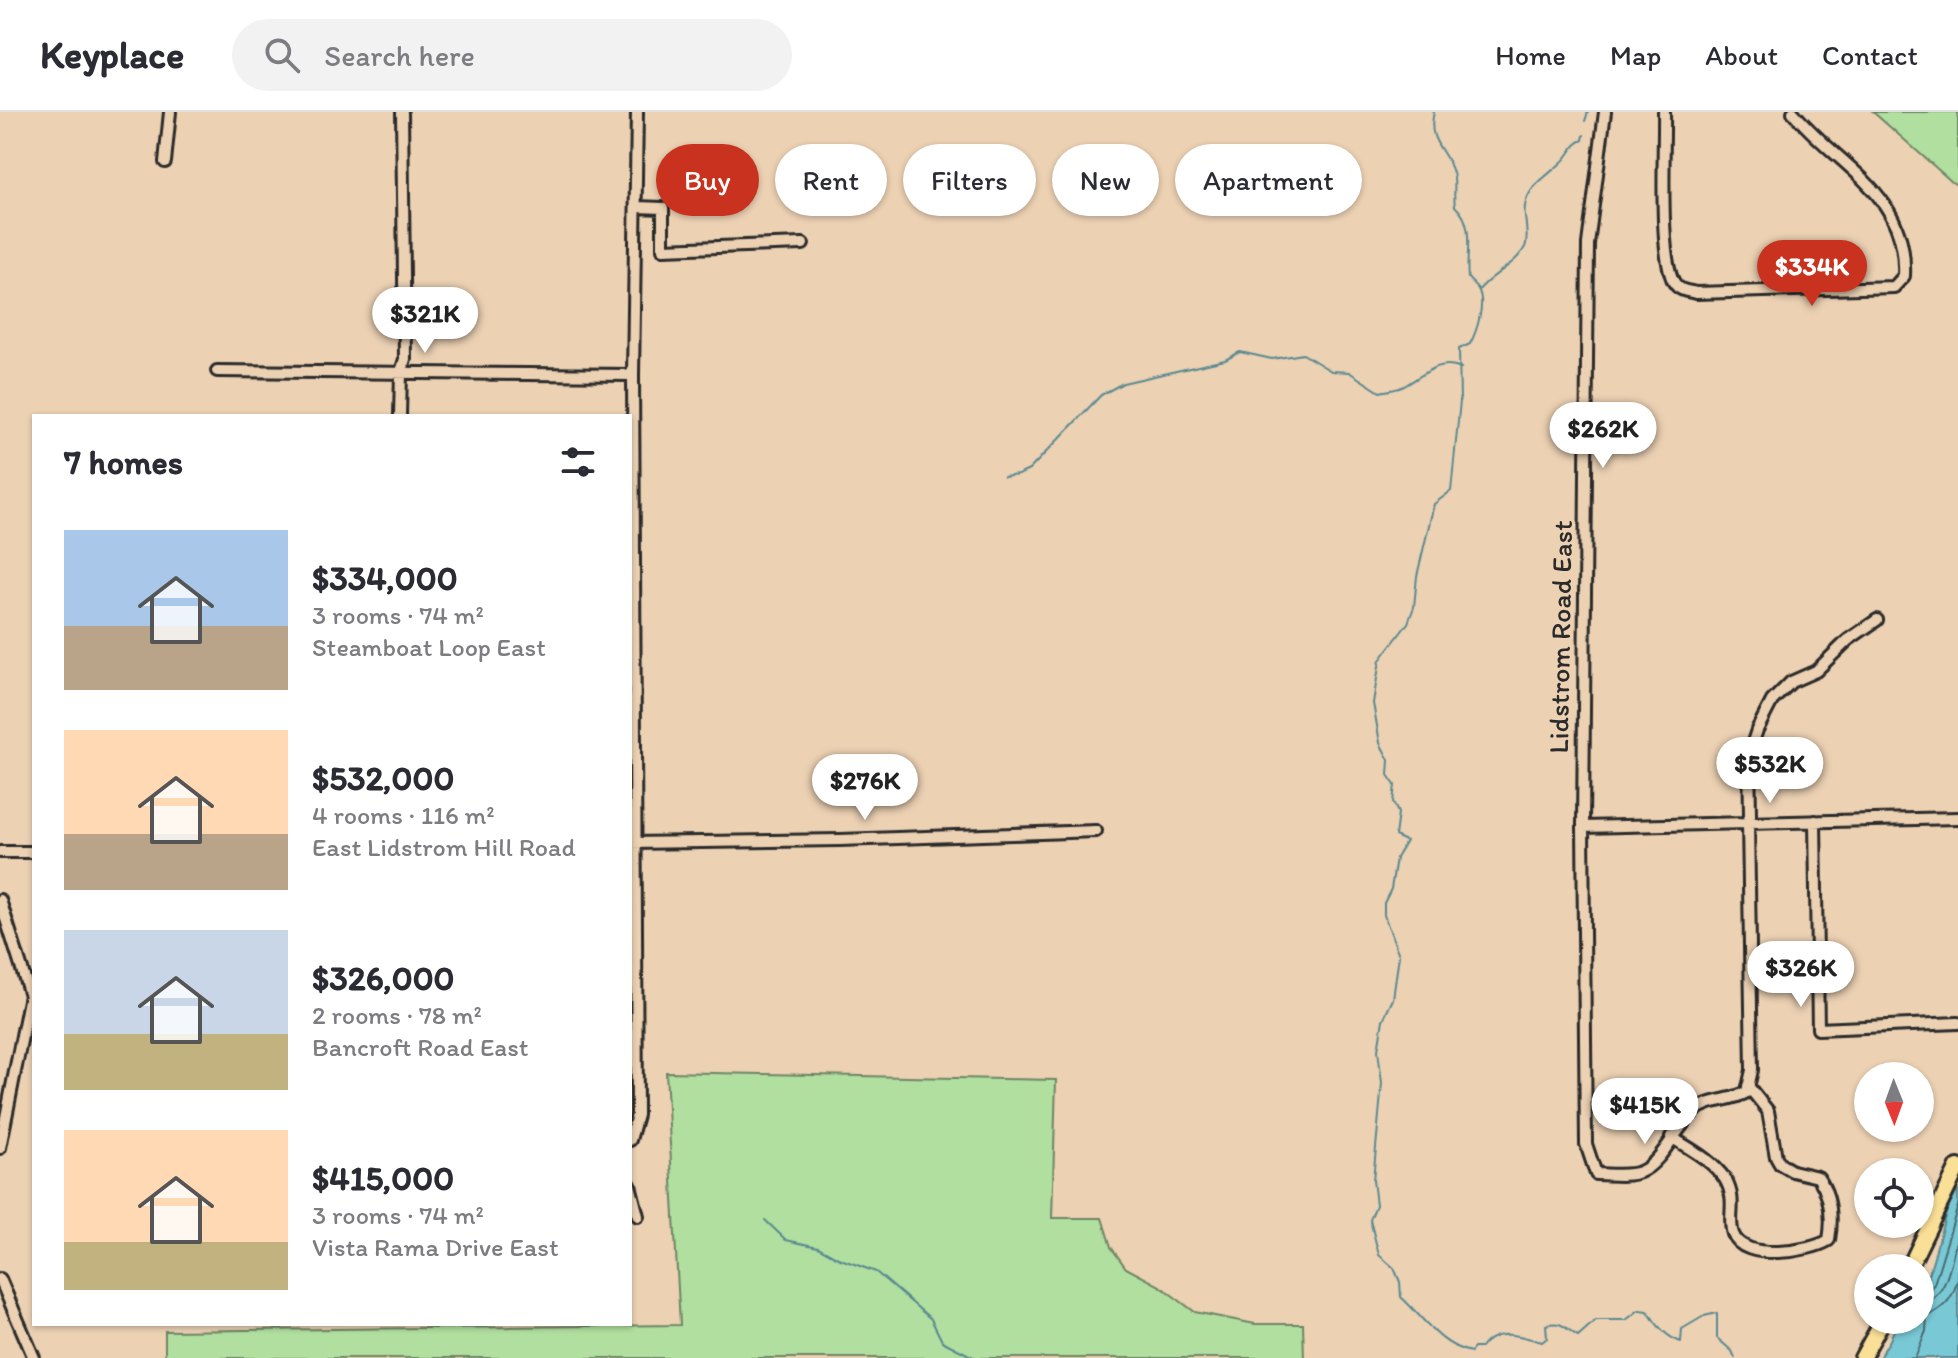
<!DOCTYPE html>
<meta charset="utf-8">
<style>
:root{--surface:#fff;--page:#f2f2f3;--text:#2b2b33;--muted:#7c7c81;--line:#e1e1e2;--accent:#c8321e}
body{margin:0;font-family:Itim,sans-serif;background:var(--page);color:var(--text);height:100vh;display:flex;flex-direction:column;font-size:30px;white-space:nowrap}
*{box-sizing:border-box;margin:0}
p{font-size:26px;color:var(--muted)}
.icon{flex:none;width:44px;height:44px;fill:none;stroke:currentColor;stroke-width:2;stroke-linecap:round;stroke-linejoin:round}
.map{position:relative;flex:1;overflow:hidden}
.drawer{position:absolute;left:32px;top:302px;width:600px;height:912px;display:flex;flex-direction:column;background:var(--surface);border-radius:0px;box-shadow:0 2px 6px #0004}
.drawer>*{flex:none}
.hud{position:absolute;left:656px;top:32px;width:760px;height:72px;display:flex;gap:16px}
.needle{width:52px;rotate:179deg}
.fabs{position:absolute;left:1854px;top:950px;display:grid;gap:16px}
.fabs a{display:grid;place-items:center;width:80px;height:80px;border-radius:50%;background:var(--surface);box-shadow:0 2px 6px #0004;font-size:40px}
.price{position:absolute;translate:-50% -68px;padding:0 18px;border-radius:28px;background:#fff;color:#222;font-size:26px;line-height:52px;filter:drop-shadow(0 2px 4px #0008)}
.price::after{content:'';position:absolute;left:50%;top:48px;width:24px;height:18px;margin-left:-12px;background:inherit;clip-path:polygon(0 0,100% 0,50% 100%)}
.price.on{background:var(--accent);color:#fff}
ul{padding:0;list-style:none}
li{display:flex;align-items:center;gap:24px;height:200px;padding:0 32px}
li span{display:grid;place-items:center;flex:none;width:224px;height:160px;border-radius:0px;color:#555}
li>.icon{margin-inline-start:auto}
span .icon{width:96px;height:96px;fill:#fffc;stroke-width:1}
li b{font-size:34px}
h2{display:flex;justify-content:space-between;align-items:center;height:96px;padding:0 32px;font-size:34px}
.pill{padding:0 28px;border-radius:36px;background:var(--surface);box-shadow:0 2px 6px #0004;font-size:28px;line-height:72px}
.pill.on{background:var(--accent);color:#fff}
header{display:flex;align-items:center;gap:48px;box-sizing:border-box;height:112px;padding:0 40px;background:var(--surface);border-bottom:2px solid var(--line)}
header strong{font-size:38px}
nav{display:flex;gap:44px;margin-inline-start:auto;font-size:28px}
.search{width:560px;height:72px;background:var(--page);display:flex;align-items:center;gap:20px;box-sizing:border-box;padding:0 28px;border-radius:44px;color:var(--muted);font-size:30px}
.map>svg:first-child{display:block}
.green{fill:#b0df9f;stroke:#6e8565;stroke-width:2}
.water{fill:#79c8d5;stroke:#5a8991;stroke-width:2}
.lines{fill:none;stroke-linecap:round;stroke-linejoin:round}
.shore{stroke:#4a6a6f;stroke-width:2}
.stream{stroke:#5a8991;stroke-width:2}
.minor-casing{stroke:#2b2b2b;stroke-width:16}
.major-casing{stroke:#2b2b2b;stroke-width:20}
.minor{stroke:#ecd1b3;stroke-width:10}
.major{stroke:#fadf96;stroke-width:14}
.labels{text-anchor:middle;stroke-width:6;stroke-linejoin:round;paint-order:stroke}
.street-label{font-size:28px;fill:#2b2b2b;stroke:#ecd1b3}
</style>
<header>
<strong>Keyplace</strong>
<div class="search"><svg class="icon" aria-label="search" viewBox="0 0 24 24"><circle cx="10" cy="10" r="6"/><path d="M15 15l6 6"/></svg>Search here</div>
<nav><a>Home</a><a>Map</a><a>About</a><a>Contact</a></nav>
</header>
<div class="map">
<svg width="1958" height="1246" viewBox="0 0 1958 1246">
<rect width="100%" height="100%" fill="#ecd1b3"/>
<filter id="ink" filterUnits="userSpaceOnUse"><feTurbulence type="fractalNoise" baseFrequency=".0125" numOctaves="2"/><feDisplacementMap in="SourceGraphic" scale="16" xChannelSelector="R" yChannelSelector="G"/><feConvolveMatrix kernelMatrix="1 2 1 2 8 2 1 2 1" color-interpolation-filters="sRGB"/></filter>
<g filter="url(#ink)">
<!-- green -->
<path class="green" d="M1873,0H1958V74L1952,70Z
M666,960L1056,968L1052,1106H1102L1111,1135L1126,1156L1160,1174L1195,1200L1255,1212H1303L1304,1246H165V1219L680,1213Z"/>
<!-- water -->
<path class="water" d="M1958,1078V1246H1879L1890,1228L1898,1208H1920V1177L1927,1169L1947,1098Z"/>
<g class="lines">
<!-- shore -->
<path class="shore" d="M1920,1181L1927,1180L1934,1172L1958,1094
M1920,1191C1949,1189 1951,1145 1958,1123
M1915,1246L1926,1219L1927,1204C1945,1196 1953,1186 1958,1167"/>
<!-- stream -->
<path class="stream" d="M1434,0C1426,30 1447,38 1453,61C1456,71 1453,83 1455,94C1476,113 1465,141 1468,166C1471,170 1475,173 1478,177C1486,191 1477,219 1470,232L1459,237L1460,289L1451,379L1434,392L1417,464L1414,495L1408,511L1380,548L1373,591L1380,631L1389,648L1388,663L1395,673L1393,690L1398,701L1395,724L1406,729L1396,746L1391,777L1384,791V803L1399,843L1393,887L1383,908L1378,938L1382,971L1373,1068L1376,1093L1370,1108L1379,1143L1394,1156L1400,1170L1401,1185C1423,1205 1441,1235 1471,1240L1474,1236H1481C1496,1215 1521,1224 1542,1230L1547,1226L1546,1213C1563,1208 1565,1217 1578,1224L1596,1208H1626L1639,1198L1648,1199C1656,1213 1666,1225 1681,1230L1682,1217L1704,1204L1717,1201V1226L1732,1239L1735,1246
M1585,9L1588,0
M1479,178C1491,162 1515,154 1525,135C1528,128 1526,112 1525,105C1521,77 1546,66 1562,50C1571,42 1572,32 1583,28L1584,23
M1004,365L1018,363L1029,358L1101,283L1123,271L1225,248L1240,240L1272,247L1303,242L1331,259L1349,260L1380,280C1388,278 1399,278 1406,273C1424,263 1439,246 1461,256
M765,1108L786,1128L818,1135L838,1146L876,1160L931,1207L942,1229L975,1246"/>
<defs>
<path id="minor" d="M1605,0L1588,132L1583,715L1586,1032L1596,1062C1609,1062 1627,1065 1640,1060C1662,1051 1676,1015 1695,999C1710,986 1730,990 1747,980L1752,958L1748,711L1750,703L1749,642L1757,618L1772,589L1791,570L1816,559L1848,528L1877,508
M1664,0C1665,34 1658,148 1675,172C1680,179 1688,179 1696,181L1894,175L1904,164C1908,80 1838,55 1793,0
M165,50L170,0
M637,95L663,96V137L803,132
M217,259L633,263
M400,304L401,260L405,247L402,0
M1815,709L1818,917L1958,911
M1583,715L1958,706
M630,731L840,728L1096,719
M0,740H34
M0,788L30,883L0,1036
M1671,1025C1690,1037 1712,1048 1725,1067C1738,1089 1727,1105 1733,1122C1743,1150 1810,1140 1829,1128C1833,1105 1831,1084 1818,1065L1792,1059L1780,1052L1776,1045L1768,999L1748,974
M630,1028L637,1003L633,263L637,0
M630,1073L638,1104
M0,1167L34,1246"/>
<path id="major" d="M1909,1156L1958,1055
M1862,1246L1883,1208"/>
</defs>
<!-- minor casing -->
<use href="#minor" class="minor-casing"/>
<!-- major casing -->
<use href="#major" class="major-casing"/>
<!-- minor -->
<use href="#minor" class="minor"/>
<!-- major -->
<use href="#major" class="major"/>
</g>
</g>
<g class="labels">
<!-- street labels -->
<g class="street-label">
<text transform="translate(1560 525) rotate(-89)" y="10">Lidstrom Road East</text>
</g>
</g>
</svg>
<div class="fabs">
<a><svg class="needle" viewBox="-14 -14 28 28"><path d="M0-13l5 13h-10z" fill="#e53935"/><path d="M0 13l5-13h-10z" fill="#7c7c81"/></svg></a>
<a><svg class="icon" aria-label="locate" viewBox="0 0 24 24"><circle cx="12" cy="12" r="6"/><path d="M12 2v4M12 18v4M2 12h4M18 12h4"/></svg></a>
<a><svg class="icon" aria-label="layers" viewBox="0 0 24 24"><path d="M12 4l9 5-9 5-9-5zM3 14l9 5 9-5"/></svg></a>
</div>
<b class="price on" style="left:1812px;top:196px">$334K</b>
<b class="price" style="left:425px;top:243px">$321K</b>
<b class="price" style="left:1603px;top:358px">$262K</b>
<b class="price" style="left:1770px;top:693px">$532K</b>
<b class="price" style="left:865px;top:710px">$276K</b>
<b class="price" style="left:1801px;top:897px">$326K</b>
<b class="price" style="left:1645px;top:1034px">$415K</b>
<div class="hud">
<a class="pill on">Buy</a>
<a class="pill">Rent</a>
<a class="pill">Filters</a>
<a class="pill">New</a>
<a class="pill">Apartment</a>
</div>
<section class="drawer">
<h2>7 homes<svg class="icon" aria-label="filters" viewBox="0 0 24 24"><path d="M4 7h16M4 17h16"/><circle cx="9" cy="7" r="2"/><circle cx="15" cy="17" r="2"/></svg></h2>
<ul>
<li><span style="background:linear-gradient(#a9c7e8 60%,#b9a48a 0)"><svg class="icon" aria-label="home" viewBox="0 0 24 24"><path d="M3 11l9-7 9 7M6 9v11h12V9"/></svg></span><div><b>$334,000</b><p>3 rooms · 74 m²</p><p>Steamboat Loop East</p></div></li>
<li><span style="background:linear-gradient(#ffd9b3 65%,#b9a48a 0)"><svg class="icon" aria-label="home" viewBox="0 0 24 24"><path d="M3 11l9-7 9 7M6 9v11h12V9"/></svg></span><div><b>$532,000</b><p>4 rooms · 116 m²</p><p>East Lidstrom Hill Road</p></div></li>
<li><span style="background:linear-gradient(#c9d6e8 65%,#c2b280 0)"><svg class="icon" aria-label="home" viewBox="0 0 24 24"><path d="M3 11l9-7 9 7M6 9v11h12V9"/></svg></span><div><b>$326,000</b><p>2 rooms · 78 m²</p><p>Bancroft Road East</p></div></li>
<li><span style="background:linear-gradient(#ffd9b3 70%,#c2b280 0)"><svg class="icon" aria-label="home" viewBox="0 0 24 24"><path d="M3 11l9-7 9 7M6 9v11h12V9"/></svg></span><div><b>$415,000</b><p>3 rooms · 74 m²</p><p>Vista Rama Drive East</p></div></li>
</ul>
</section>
</div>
